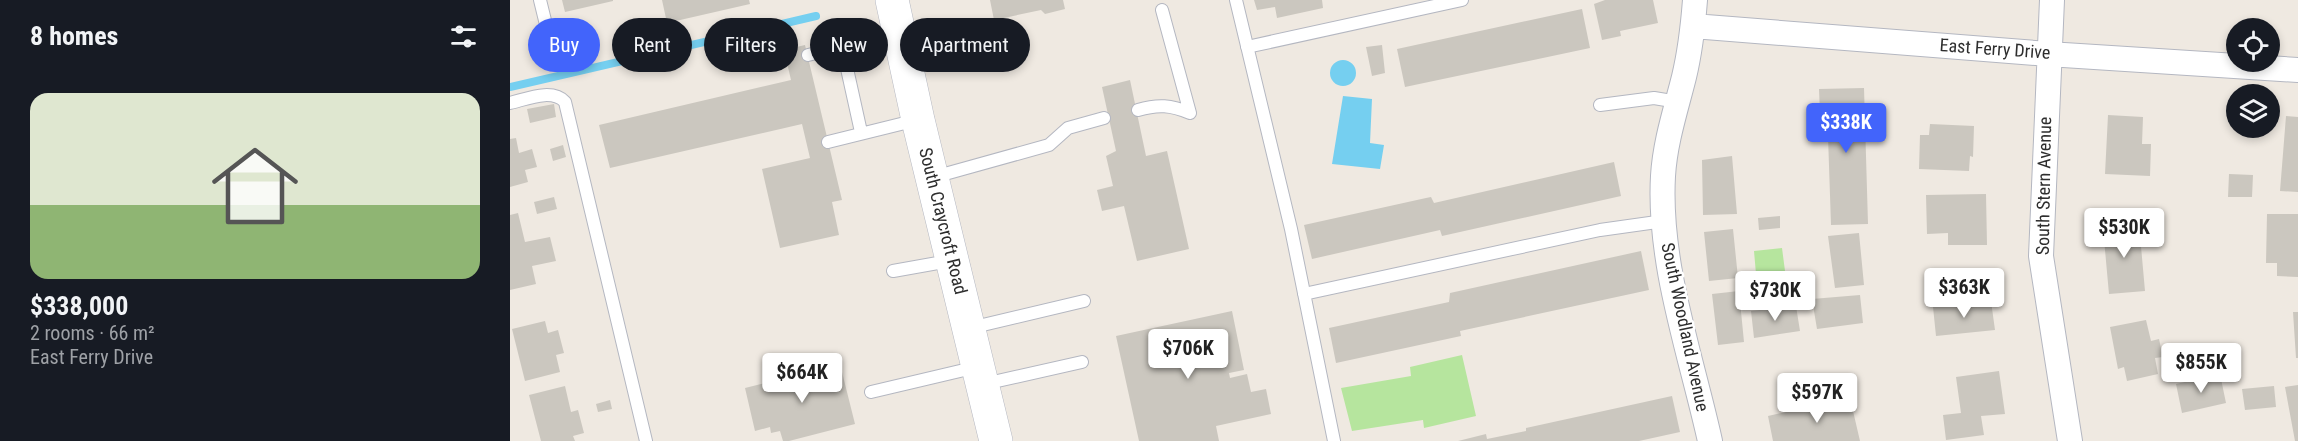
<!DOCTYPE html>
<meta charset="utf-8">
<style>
:root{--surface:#171b24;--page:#242831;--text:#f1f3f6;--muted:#9ea1a6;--line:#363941;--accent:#4264fb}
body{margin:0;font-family:"Roboto Condensed",sans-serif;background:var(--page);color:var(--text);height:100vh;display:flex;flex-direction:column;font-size:22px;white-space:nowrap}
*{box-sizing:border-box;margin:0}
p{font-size:20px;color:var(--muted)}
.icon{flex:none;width:33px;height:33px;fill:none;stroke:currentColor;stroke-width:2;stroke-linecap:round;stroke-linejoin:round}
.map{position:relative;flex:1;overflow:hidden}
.drawer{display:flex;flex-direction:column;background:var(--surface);width:510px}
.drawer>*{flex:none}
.hud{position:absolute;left:18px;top:18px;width:570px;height:54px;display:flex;gap:12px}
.buttons{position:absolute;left:1716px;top:18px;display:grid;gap:12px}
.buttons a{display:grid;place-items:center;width:54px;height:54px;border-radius:50%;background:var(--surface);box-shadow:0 3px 9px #0003;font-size:30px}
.price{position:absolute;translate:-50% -51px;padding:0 14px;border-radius:6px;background:#fff;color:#222;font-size:20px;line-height:39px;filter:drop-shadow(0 2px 3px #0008)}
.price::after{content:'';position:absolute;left:50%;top:36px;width:18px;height:14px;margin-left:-9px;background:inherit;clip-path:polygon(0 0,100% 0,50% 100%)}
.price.selected{background:var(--accent);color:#fff}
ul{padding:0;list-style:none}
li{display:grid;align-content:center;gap:12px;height:318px;padding:0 30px}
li+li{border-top:2px solid var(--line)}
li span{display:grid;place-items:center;height:186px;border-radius:18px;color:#555}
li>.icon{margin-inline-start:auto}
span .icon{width:108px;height:108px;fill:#fffc;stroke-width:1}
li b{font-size:26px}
h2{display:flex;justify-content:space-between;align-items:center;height:72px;padding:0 30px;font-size:26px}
.pill{padding:0 21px;border-radius:27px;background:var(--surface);box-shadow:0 3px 9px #0003;font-size:21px;line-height:54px}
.pill.selected{background:var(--accent);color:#fff}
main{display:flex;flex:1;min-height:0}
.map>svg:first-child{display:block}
.green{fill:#b6e59e}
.water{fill:#75cff0}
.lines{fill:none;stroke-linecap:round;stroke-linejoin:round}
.stream{stroke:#75cff0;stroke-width:8}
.building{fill:#cbc7bf}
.lane-casing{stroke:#b4b7c1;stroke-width:14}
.street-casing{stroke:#b4b7c1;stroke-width:26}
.secondary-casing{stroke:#b4b7c1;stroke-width:34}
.lane{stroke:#fff;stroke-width:12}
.street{stroke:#fff;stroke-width:24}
.secondary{stroke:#fff;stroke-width:33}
.labels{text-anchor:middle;stroke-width:5;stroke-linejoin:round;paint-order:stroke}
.street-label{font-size:18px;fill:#2e2e2e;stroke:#fff}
</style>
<main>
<section class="drawer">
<h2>8 homes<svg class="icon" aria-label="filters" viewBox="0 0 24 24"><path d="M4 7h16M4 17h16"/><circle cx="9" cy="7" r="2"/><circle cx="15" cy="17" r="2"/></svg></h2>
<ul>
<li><span style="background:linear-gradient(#dfe7d0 60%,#8fb573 0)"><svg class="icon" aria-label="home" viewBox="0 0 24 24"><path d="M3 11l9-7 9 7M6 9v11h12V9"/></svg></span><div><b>$338,000</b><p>2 rooms · 66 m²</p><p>East Ferry Drive</p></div></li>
</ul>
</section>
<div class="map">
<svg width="1788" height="441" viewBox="0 0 1788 441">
<rect width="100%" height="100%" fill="#efe9e1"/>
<!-- green -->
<path class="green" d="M1272,248L1275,271L1246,274L1244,251Z
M952,355L966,416L914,428L913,420L842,431L831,388L901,376L900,367Z"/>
<!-- water -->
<path class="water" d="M820 73a13 13 0 1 1 26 0a13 13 0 1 1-26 0Z
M833,96L862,99L860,143L874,145L870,169L822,164Z"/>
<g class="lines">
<!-- stream -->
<path class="stream" d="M0,87L306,16"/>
</g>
<!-- building -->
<path class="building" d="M52,0H103V1L55,12Z
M152,0H239L240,4L157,23Z
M480,0H553L555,9L535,14L531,10L484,20Z
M744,0H812L813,8L767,18L765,7L747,10Z
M1095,0H1143L1148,23L1110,31L1111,36L1092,40L1084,4Z
M1072,9L1080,48L895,87L887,49Z
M295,45L332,200L322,202L329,235L270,248L252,169L300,158L292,124L100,168L89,125L281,80L274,50Z
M872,45L875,73L862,76L856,47Z
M620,80L636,156L657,151L679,249L627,261L614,206L592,211L587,190L603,186L596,156L606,151L592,87Z
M1354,88L1358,224L1321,225L1318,136L1311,137L1309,89Z
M44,104L46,117L20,123L17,109Z
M1598,115L1633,117L1632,144H1641L1640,176L1595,174Z
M1776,116L1788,117V192L1770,191Z
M1420,124L1464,126L1463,157L1460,156L1459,171L1409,169L1410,135H1419Z
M6,138L9,153L22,149L27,167L15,170L18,182L0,187V139Z
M53,145L56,157L43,161L40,149Z
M1222,156L1227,214L1193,215L1192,160Z
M1104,162L1111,196L932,236L930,230L802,259L794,225L916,198L921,197L924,203Z
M1719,174L1743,175L1742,197H1718Z
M1476,194L1477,245H1438V233L1417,234L1416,195Z
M44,197L47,209L27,214L24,202Z
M8,213L15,242L40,237L46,261L22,266L26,284L0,290V215Z
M1757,214H1788V277L1767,276V263H1756Z
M1270,216V228L1249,230L1248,218Z
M1629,224L1635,291L1599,294L1593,228Z
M1223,229L1228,278L1199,281L1194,232Z
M1349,233L1354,285L1325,288L1318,236Z
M1131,251L1139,290L950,331L951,336L826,363L819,328L939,302L940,293Z
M1229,291L1234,342L1208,345L1202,294Z
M1350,295L1353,323L1307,329L1302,299Z
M1481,301L1485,330L1426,336L1423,307Z
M1286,306L1290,331L1244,338L1241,311Z
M722,311L734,370L719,373L720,378L737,374L741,392L756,389L761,414L706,426L709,441H629L606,336Z
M1783,312H1788V358H1786Z
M1636,320L1641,341L1649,339L1653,357L1645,358L1648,374L1617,381L1614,367L1608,369L1600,327Z
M35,321L38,333L48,330L54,353L46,355L50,372L15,381L2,329Z
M330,364L345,424L279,441H273L270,431L261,433L260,427L245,431L235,388Z
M1489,371L1495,414L1471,416L1474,435L1436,440L1433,415L1451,413L1446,377Z
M1710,374L1716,403L1672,413L1666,384Z
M1788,385V441H1785L1775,387Z
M55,386L61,412L68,410L74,433L63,436L65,441H31L19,395Z
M1764,386L1766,407L1735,410L1732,389Z
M1162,396L1170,432L1129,441H948L976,434L977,439L1016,431V428Z
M1340,398L1350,441H1263L1258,416Z
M100,400L102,409L88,412L86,404Z"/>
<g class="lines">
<defs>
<path id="lane" d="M30,0L42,49
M726,0L781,229L824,441
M652,10L680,113
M332,46L351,132
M737,47L952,0
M298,55L387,34
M0,103C17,99 42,88 55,102L136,441
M1090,105L1144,98L1168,102
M628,110C648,104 661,105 680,113
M318,142L407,120
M424,177L539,145L558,128L594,118
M383,271L439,261
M794,294L1090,230L1154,221
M460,328L574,301
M474,384L572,362
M361,392L467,367"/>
<path id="street" d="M1185,0C1183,26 1180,52 1174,77C1166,109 1155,142 1153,176C1148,264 1181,355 1200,441
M1542,0L1531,256L1560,441
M1183,26L1538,54L1788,70"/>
<path id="secondary" d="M382,0L408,120L486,441"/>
</defs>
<!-- lane casing -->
<use href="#lane" class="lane-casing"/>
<!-- street casing -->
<use href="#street" class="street-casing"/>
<!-- secondary casing -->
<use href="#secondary" class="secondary-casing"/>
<!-- lane -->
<use href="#lane" class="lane"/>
<!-- street -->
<use href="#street" class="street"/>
<!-- secondary -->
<use href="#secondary" class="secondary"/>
</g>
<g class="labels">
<!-- street labels -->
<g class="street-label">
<text transform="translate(1485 49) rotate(4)" y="6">East Ferry Drive</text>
<text transform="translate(1534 186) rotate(-89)" y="6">South Stern Avenue</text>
<text transform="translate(433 221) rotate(76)" y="6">South Craycroft Road</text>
<text transform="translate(1175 327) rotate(78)" y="6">South Woodland Avenue</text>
</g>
</g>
</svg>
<div class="buttons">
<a><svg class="icon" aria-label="locate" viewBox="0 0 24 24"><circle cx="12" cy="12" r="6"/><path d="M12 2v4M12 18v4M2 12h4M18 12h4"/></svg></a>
<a><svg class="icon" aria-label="layers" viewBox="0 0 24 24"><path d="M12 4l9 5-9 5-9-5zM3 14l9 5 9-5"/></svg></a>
</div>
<b class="price selected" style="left:1336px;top:154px">$338K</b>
<b class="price" style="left:1614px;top:259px">$530K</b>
<b class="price" style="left:1454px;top:319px">$363K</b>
<b class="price" style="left:1265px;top:322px">$730K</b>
<b class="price" style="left:678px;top:380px">$706K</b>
<b class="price" style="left:1691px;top:394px">$855K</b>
<b class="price" style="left:292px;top:404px">$664K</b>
<b class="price" style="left:1307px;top:424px">$597K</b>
<div class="hud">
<a class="pill selected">Buy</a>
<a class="pill">Rent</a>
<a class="pill">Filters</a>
<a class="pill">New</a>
<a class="pill">Apartment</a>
</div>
</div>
</main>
